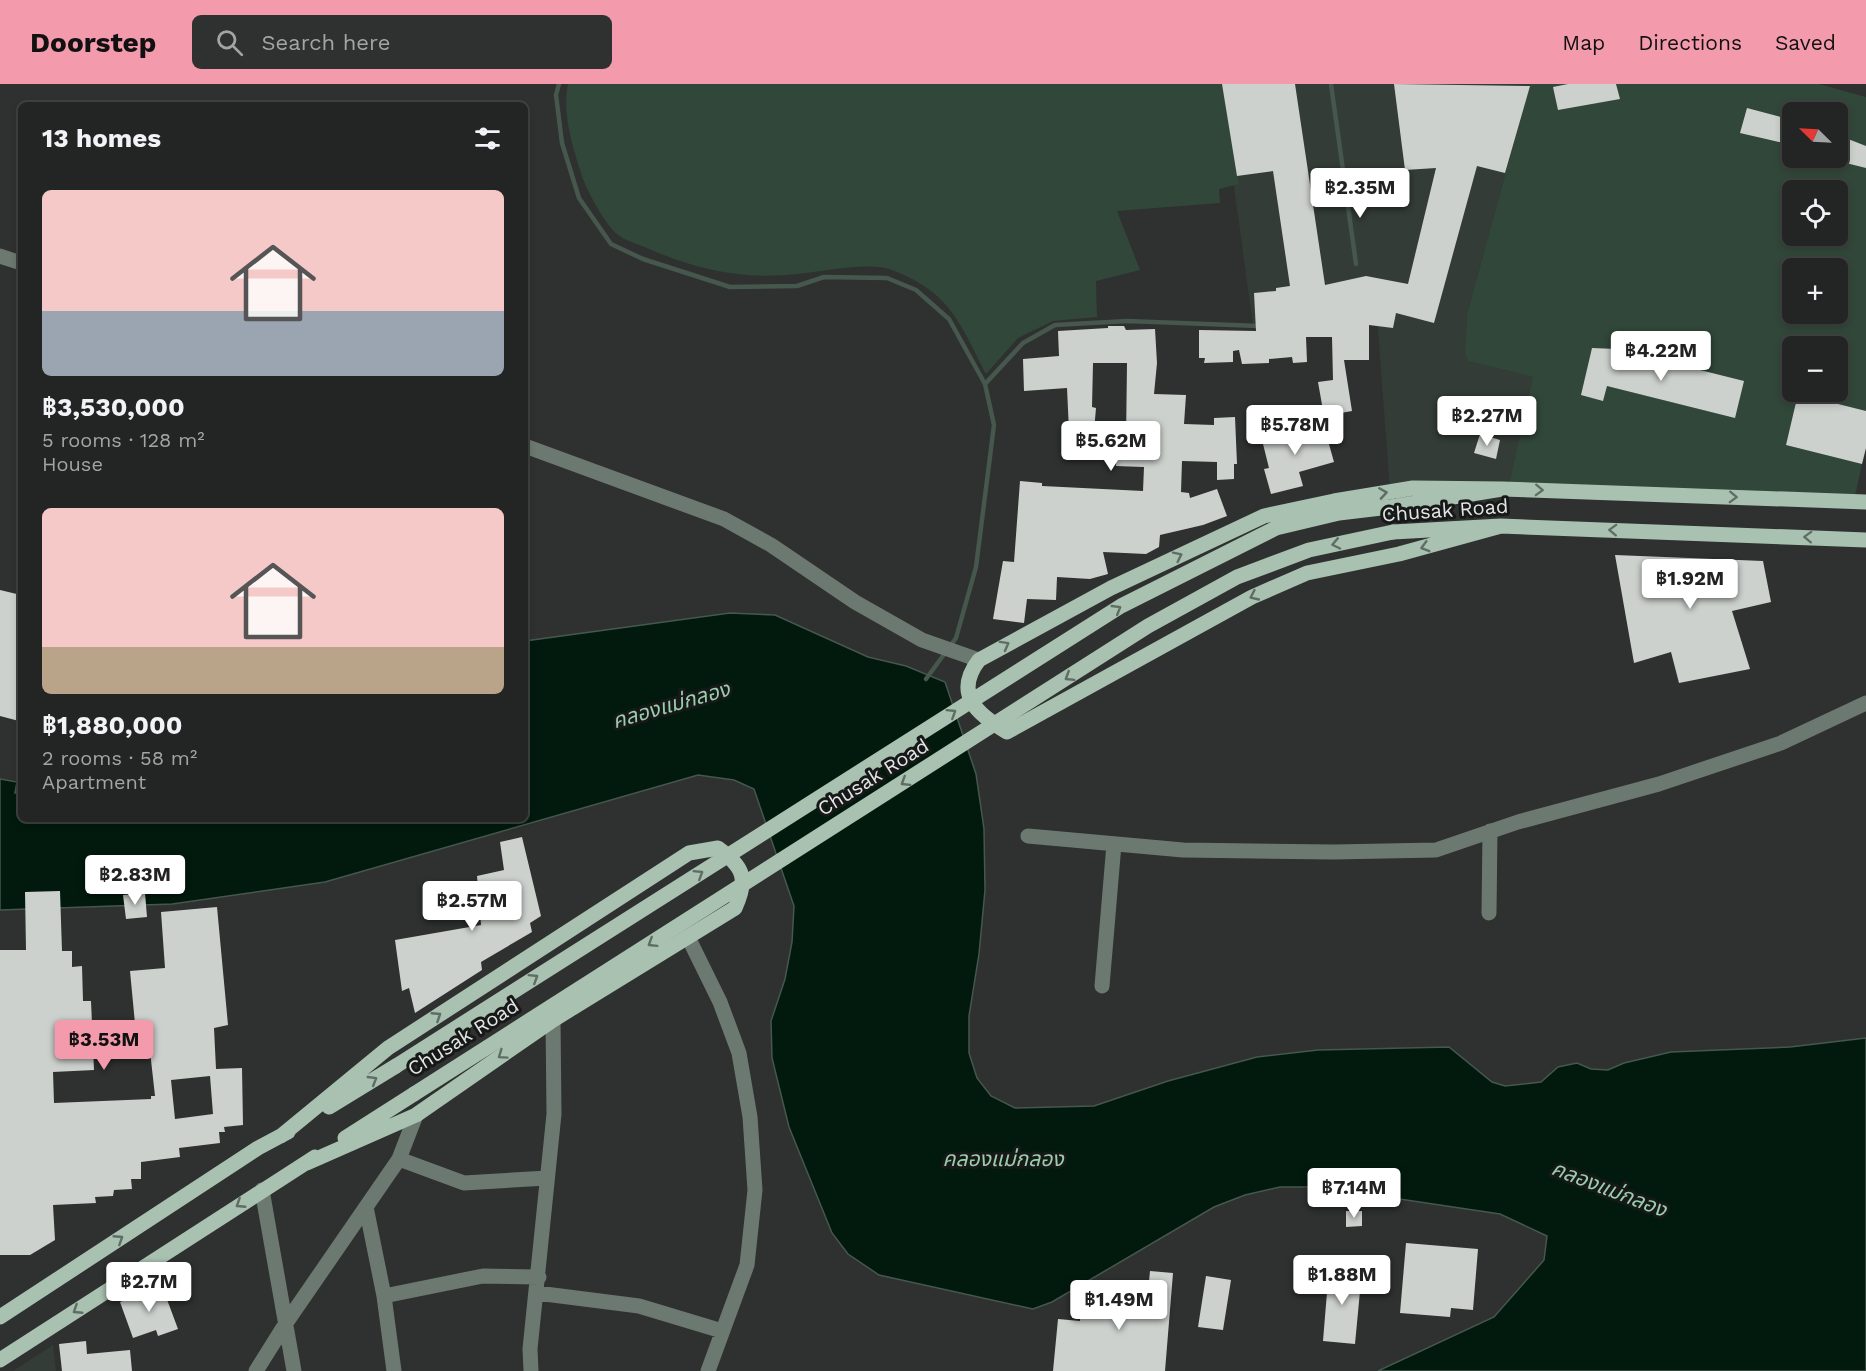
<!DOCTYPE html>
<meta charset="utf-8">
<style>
:root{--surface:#222523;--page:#2e3130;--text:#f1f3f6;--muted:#a2a5a6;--line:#3f4241;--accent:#f39aac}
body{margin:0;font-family:"Work Sans","Noto Sans Thai",sans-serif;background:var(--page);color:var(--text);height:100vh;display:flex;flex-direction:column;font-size:22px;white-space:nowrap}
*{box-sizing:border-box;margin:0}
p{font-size:20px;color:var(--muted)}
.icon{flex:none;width:33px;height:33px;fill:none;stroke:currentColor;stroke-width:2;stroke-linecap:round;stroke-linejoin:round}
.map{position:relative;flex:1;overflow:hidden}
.sheet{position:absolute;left:18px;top:18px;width:510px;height:720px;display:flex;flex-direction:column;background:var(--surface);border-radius:9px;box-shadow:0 3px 9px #0003,0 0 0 2px var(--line)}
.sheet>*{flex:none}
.needle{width:39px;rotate:294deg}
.fabs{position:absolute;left:1782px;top:18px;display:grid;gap:12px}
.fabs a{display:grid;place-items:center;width:66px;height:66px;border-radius:9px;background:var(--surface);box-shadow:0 3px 9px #0003,0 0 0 2px var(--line);font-size:30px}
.price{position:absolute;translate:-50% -51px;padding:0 14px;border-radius:6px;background:#fff;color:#222;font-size:20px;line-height:39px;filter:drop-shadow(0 2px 3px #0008)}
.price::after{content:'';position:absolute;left:50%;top:36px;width:18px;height:14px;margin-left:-9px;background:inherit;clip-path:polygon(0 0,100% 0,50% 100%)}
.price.selected{background:var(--accent);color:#111}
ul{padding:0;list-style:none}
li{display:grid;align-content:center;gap:12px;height:318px;padding:0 24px}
li span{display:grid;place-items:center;height:186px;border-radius:9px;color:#555}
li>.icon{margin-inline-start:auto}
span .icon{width:108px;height:108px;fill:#fffc;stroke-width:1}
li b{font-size:26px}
h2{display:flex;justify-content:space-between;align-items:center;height:72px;padding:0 24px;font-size:26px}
header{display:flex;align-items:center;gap:36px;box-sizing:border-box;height:84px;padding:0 30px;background:var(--accent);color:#111}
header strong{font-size:28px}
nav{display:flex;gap:33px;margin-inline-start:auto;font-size:21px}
.search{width:420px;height:54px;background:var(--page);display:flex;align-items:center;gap:15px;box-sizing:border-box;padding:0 21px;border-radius:9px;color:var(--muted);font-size:22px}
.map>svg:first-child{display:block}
.built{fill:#333c36}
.green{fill:#314739;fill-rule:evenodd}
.water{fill:#021a0d;stroke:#46574e;stroke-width:1.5}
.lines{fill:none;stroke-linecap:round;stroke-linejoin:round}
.stream{stroke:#46574e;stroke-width:4.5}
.building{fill:#cdd1ce;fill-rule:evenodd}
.minor{stroke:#6c7970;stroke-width:15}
.major{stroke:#a8c1b0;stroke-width:15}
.major-bridge{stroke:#a8c1b0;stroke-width:15}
.oneway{stroke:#606d64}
.labels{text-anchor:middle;stroke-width:6;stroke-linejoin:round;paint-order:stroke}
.street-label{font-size:20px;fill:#e3e5e4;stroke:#171918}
.water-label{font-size:21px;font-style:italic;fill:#99cdac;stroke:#171918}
</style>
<header>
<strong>Doorstep</strong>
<div class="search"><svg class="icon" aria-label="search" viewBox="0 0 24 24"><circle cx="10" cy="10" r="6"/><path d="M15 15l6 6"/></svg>Search here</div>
<nav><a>Map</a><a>Directions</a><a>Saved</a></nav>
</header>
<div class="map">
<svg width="1866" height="1287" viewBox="0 0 1866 1287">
<rect width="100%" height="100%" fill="#2e312f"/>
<!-- built -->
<path class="built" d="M1220,0H1530L1467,230L1465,269L1468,277L1533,293L1508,405L1390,408L1377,232L1253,242Z
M53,1261L56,1287H13Z"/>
<!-- green -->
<path class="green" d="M568,0H1222L1239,100L1219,105L1220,119L1117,127L1140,186L1096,197L1097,233L1053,237L1018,254L986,290C960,239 950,208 892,186C870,177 822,188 797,190C743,196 696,186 647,164C638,160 626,157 618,151C606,142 585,104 581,89C572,61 562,29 568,0Z
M1530,0H1819L1866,13V361L1854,417L1508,405L1533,293L1468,277L1465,269L1467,230ZM1792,28H1838V74H1792ZM1792,106H1838V152H1792ZM1792,184H1838V230H1792ZM1792,262H1838V308H1792Z"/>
<!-- water -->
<path class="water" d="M730,529L775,531L868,573L906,582L945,598L976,690L984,745L985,806L979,870L969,932V969L977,994L991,1012L1015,1024L1094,1022L1168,997L1257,973L1318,966L1449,963L1492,998L1505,1002L1541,998L1558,983L1577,979L1591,985L1608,986L1624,979L1671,968L1790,963L1866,954V1287H1378L1494,1233L1544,1176L1547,1152L1500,1130L1319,1103H1280L1245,1111L1214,1123L1052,1218L1033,1225L879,1191L848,1170L832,1149L789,1043L772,974L771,937L785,895L792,858L794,822L754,705L734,696L698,691L325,798L172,820L0,826V695L17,698L15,709H21V735H525V557Z"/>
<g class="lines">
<!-- stream -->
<path class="stream" d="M559,0L556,11L562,59L579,114L611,160L643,175L730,203L797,202L824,193L887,194L916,206L949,235L985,300L994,341L976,483L956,554L926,595
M1331,0L1356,180
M985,300L1023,259L1055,241L1127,237L1259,242"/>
</g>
<!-- building -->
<path class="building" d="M1222,0H1295L1325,201L1366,192L1408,200L1436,84L1405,86L1394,0L1530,2L1505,89L1477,82L1434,239L1396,229L1393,244L1369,241V276H1344L1352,327L1324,332L1318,298L1333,296L1332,253H1306L1307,278L1293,279L1292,273L1269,275V279L1242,280L1239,266L1233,267V278L1204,279L1205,274H1199V246L1256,247L1254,209L1276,207V204L1290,202L1273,87L1237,92Z
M1568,0H1616L1620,15L1558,26L1553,3Z
M1747,24L1792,36V61L1740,49Z
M1838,51L1866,62V84L1838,77Z
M1108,242H1124L1126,246L1155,245L1157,279L1154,310L1186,311L1184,340L1214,341V334L1235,333L1237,380H1234V395L1217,396V378L1182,377L1181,408L1189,409L1190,414L1217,405L1227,432L1203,441L1160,451L1159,463L1146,470L1103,468L1108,490L1090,495L1057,493L1056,516L1027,515L1024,539L993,535L1003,477L1014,478L1020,397L1042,399V402L1143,407L1144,383L1116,382L1117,357H1126L1127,279H1093L1092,323L1096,324L1094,347H1069L1067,304L1024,307L1023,275L1059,272L1058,247L1108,244Z
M1592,264L1616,265L1744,297L1735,334L1607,302L1603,317L1581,311Z
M1798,310L1866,327V364L1862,380L1786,361Z
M1323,339L1334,378L1299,388L1303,402L1271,410L1264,385L1269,384L1262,356Z
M1480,350L1500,356L1496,375L1474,369Z
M1615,471L1763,477L1771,518L1732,527L1750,585L1679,599L1671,568L1634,579Z
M0,506L21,511V629L19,637L0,632Z
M522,753L541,832L530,839L532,848L481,878L482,886L415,929L409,904L402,907L395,856L481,841L477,792L504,786L500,758Z
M60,807L62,867H72V883L82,882L83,917H91L94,986L53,988L54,1019L151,1015V1012H155L148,949L136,950L130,887L165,884L161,828L217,823L228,941L214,944L216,985L242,984L243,1041L224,1043L225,1048H219L220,1059L179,1064L180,1073L141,1078V1095H131L132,1105L114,1106L113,1112L95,1113L96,1119L53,1121L55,1156L30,1171H0V866H26L25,808ZM210,992L213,1030L175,1035L171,996Z
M145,809L147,833L126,835L123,811Z
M1346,1127H1362V1142L1346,1143Z
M1406,1159L1478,1165L1473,1226L1451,1224L1450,1233L1400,1229Z
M1329,1184L1362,1186L1355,1260L1323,1257Z
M1150,1187L1173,1189L1165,1287H1053L1058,1235L1080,1237L1081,1222L1101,1224L1102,1204L1148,1208Z
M1206,1192L1231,1196L1223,1246L1198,1243Z
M162,1202L178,1245L158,1252L156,1246L133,1254L120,1218Z
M86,1257L87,1270L130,1266L132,1287H62L59,1260Z"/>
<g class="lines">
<!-- minor -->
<path class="minor" d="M0,172L21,179
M525,362L724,435L771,461L855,518L922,556L979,576
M1028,752L1183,766L1334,768L1436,766L1518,738L1659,700L1781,659L1866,619
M1489,829L1490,747
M688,853L720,918L739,969L750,1033L755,1106L747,1181L708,1287
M1102,902L1114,760
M399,1075L464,1099L547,1094
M262,1106L294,1287
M366,1123L384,1212L394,1287
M537,1209L639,1222L722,1247
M384,1212L483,1192L539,1193
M256,1287L286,1239L399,1075L416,1031
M531,1287L530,1265L554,1030L553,936"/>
<!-- major -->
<path class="major" d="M1398,422L1502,405L1866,418
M1501,442L1399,470L1307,489L1252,513L1007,648C977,630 953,610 979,576L1111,504L1264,432L1334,417L1413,404L1502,405
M1393,448L1501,442L1866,456
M329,1023L396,982
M281,1052L388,964L689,769L718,764C743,783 749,794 735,824L553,936L416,1031L307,1079
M345,1054L414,1010
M0,1233L258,1064L288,1048
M0,1276L315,1073"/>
<!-- major-bridge -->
<path class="major-bridge" d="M396,982L1121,522L1276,444L1339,429L1398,422
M414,1010L1148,542L1237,493L1309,466L1393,448"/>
</g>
<!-- one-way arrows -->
<defs><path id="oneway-chevron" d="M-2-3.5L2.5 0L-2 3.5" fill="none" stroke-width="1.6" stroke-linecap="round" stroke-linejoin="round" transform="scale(1.5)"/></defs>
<g class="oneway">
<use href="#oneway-chevron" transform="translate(1539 406) rotate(2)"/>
<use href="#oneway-chevron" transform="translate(1383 409) rotate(-9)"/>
<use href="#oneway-chevron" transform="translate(1733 413) rotate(2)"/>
<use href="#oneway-chevron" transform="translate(1613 446) rotate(-178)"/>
<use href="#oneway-chevron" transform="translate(1808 453) rotate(-178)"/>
<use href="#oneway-chevron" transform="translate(1336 460) rotate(168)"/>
<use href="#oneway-chevron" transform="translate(1425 463) rotate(164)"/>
<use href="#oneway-chevron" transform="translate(1178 472) rotate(-26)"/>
<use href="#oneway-chevron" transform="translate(1254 512) rotate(155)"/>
<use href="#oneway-chevron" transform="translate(1117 525) rotate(-31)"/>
<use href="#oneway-chevron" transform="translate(1005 561) rotate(-29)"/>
<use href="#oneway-chevron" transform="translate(1069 593) rotate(148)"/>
<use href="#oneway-chevron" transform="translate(952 629) rotate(-32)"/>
<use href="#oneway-chevron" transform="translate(905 698) rotate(148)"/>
<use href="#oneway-chevron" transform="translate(699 790) rotate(-32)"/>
<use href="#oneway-chevron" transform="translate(652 859) rotate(148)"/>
<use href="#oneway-chevron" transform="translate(534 894) rotate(-32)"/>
<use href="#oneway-chevron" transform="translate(437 932) rotate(-33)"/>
<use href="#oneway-chevron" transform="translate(502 971) rotate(145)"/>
<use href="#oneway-chevron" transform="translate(373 996) rotate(-31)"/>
<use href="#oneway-chevron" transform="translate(240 1120) rotate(147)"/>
<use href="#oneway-chevron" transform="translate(119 1155) rotate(-33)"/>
<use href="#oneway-chevron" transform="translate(77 1226) rotate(147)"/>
</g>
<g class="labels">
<!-- street labels -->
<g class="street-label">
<text transform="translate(1445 426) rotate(-4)" y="7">Chusak Road</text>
<text transform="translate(873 693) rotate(-32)" y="7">Chusak Road</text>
<text transform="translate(463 953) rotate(-32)" y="7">Chusak Road</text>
</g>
<!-- water labels -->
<g class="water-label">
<text transform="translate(671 621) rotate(-16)" y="7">คลองแม่กลอง</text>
<text x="1003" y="1082">คลองแม่กลอง</text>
<text transform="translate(1609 1105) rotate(21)" y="7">คลองแม่กลอง</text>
</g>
</g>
</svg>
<div class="fabs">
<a><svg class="needle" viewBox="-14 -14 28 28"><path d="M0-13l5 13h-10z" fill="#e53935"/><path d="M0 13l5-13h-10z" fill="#a2a5a6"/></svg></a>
<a><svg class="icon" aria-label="locate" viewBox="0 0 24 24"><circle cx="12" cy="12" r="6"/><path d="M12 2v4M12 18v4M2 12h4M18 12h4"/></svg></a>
<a>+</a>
<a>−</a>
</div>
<b class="price" style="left:1360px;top:135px">฿2.35M</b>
<b class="price" style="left:1661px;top:298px">฿4.22M</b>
<b class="price" style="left:1487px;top:363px">฿2.27M</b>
<b class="price" style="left:1295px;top:372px">฿5.78M</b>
<b class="price" style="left:1111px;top:388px">฿5.62M</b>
<b class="price" style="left:1690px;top:526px">฿1.92M</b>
<b class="price" style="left:135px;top:822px">฿2.83M</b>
<b class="price" style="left:472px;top:848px">฿2.57M</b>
<b class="price selected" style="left:104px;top:987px">฿3.53M</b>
<b class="price" style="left:1354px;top:1135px">฿7.14M</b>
<b class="price" style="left:1342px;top:1222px">฿1.88M</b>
<b class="price" style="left:149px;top:1229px">฿2.7M</b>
<b class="price" style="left:1119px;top:1247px">฿1.49M</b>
<section class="sheet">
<h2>13 homes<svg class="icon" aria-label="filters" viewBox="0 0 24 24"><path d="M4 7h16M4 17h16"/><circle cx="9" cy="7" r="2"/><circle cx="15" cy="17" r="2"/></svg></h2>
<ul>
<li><span style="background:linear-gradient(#f6c9c9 65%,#9aa5b1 0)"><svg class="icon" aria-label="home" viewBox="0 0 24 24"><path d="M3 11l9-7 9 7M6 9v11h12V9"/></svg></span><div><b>฿3,530,000</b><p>5 rooms · 128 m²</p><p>House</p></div></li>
<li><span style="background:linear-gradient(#f6c9c9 75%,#b9a48a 0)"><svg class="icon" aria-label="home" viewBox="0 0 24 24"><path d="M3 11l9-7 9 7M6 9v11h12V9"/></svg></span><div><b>฿1,880,000</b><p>2 rooms · 58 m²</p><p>Apartment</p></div></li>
</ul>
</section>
</div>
